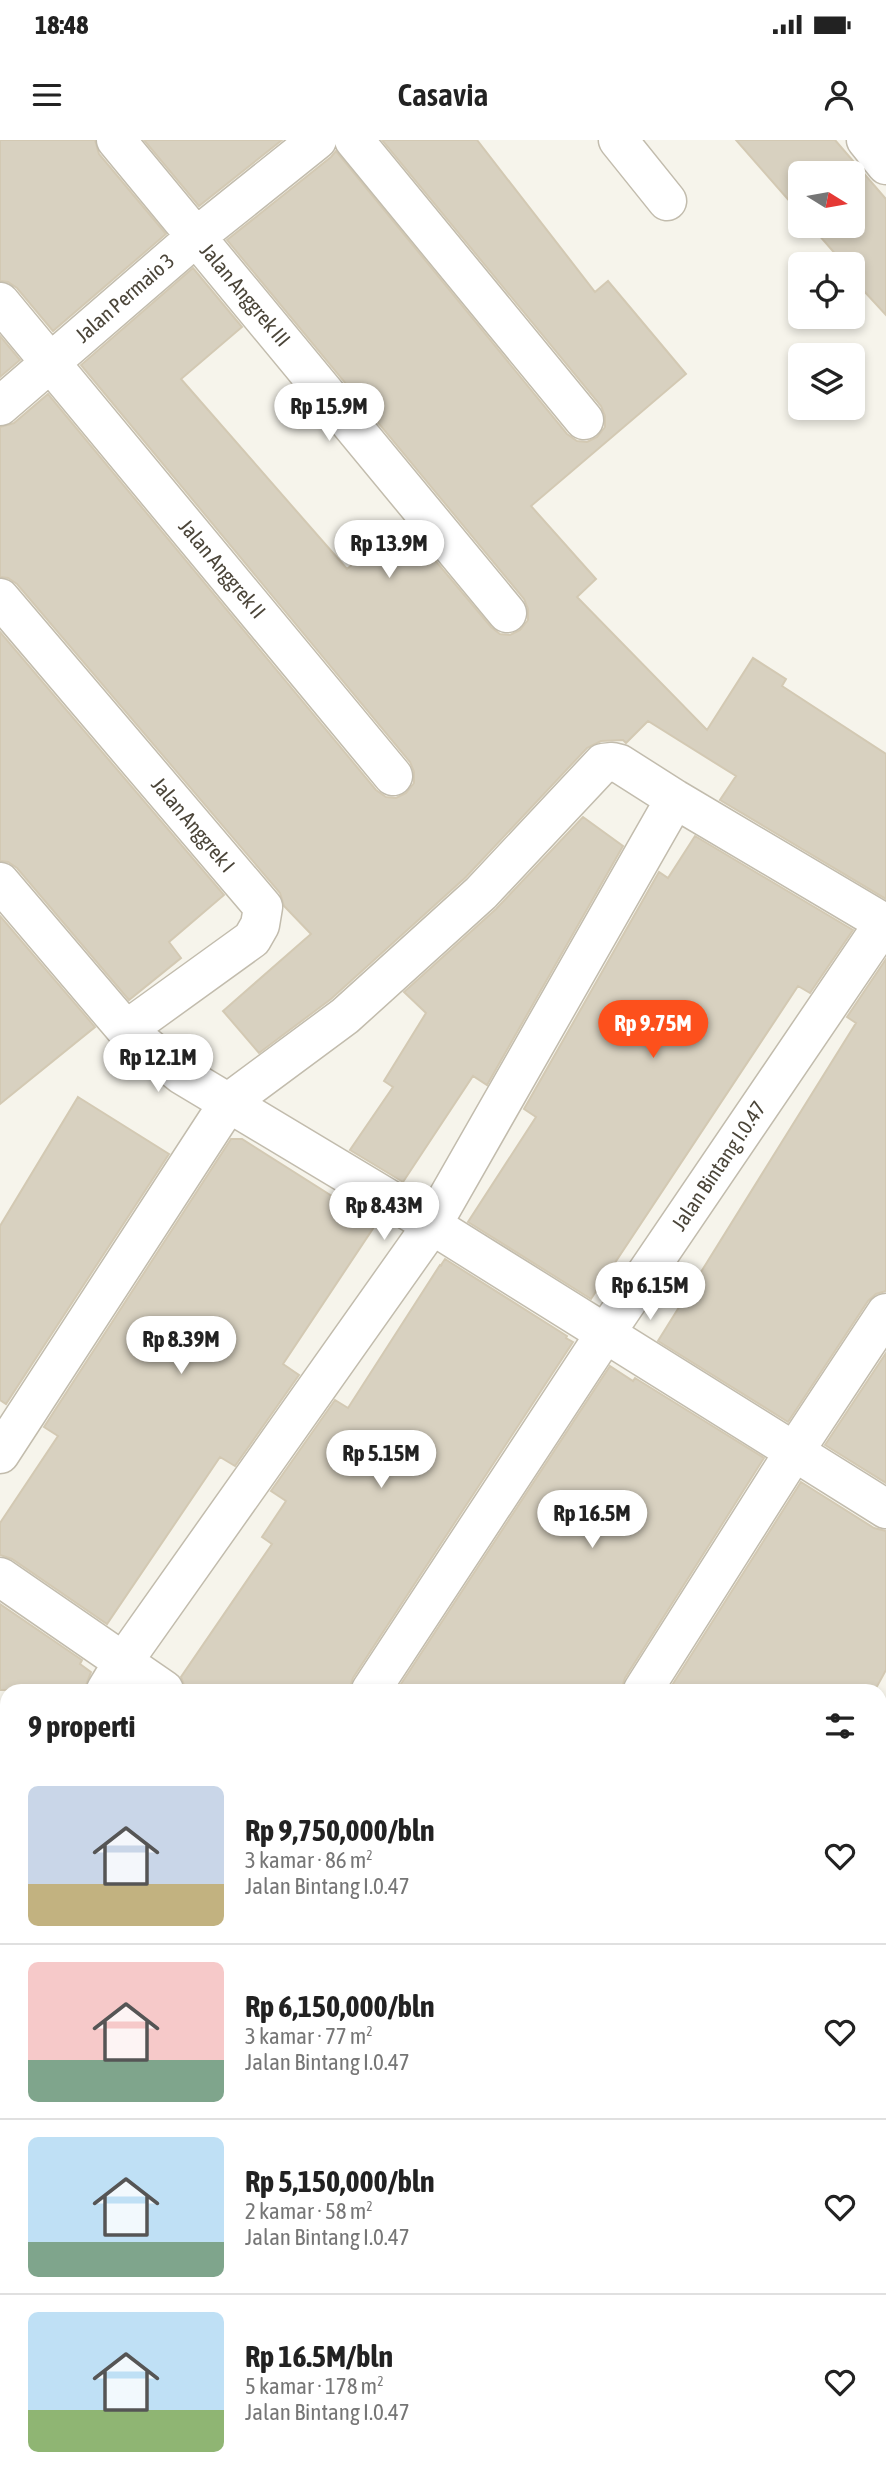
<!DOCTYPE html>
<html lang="id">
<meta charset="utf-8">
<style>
:root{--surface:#fff;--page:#f6f6f6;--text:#222;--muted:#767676;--line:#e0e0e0;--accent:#fd501c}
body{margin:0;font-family:"Asap Condensed",sans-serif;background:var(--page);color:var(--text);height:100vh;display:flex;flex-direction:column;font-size:26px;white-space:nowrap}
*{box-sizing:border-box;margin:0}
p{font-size:23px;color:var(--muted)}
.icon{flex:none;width:38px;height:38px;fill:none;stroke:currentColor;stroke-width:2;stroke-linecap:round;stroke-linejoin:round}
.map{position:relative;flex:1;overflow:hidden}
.side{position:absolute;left:0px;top:1544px;width:887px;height:800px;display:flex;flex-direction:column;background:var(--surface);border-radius:21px 21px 0 0;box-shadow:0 4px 10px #0003}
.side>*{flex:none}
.needle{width:46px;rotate:101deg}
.controls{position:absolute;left:788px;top:21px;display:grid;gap:14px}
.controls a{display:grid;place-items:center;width:77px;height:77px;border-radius:10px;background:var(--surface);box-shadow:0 4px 10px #0003;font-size:35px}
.price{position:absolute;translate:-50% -60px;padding:0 16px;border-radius:24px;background:#fff;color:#222;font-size:23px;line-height:46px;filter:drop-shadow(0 2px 4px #0008)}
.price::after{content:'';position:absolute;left:50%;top:42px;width:21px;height:16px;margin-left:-10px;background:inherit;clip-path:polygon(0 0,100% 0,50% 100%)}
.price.active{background:var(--accent);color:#fff}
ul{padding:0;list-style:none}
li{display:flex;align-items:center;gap:21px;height:175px;padding:0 28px}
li+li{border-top:2px solid var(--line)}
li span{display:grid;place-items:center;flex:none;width:196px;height:140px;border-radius:10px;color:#555}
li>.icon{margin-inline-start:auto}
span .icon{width:84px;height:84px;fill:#fffc;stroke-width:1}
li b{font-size:30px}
h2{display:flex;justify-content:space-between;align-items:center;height:84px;padding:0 28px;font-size:30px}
.status{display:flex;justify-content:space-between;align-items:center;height:49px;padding:0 35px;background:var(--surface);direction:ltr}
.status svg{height:19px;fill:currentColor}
header{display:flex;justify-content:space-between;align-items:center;height:91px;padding:0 28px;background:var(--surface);font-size:32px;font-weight:600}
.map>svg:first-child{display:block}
.building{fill:#d8d1c0;stroke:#d3c9b3;stroke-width:2}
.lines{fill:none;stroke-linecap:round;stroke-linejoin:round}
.minor-casing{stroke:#c2bcad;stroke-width:41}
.minor{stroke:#fff;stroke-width:38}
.labels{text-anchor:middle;stroke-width:5;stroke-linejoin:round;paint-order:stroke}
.street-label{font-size:21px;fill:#4b4539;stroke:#fff}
</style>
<div class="status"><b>18:48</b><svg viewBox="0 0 49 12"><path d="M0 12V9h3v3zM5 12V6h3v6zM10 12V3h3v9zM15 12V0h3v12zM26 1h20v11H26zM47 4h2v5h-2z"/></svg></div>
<header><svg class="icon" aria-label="menu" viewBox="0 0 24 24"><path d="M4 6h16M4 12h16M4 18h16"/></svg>Casavia<svg class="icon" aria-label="person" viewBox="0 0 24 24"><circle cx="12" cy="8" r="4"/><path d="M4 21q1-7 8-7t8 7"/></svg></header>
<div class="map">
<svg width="886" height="2343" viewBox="0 0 886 2343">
<rect width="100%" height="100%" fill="#f6f4eb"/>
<!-- building -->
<path class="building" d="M0,0H95L99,14L166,94L53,191L17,148L8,142L0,141Z
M144,0H282L199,66Z
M382,0H477L595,152L608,141L686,234L531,366L596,439L577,457L707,590L753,518L786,539L782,546L886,614V759L720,660L736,636L648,581L626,603L623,600L601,601L587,608L466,737L331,859L259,913L223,871L311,794L284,766L280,753L17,444L8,438L0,437V287L14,283L48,254L376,650L386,657L396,658L406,653L414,643V632L410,622L81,225L193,128L242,187L181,239L347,429L403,382L491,487L500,494L510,495L520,490L528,480V469L524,459L227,100L331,17L336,11L567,294L577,301L587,302L597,297L605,287V276L601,266Z
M736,0H835L886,59V175L852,138V124H839L835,119L838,117L811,86H852V33H800V73Z
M0,196L20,220L0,237Z
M0,492L224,755L169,802L181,818L129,860L17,728L8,722L0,721Z
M583,677L623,706L487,945L473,936L403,1042L350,1010L393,947L384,941L426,873L404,852L496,769Z
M695,696L853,790L810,853L798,846L591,1159L468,1082L536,977L524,969L659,732L668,738Z
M0,776L95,887L0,964Z
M886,819V1151L876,1154L868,1161L788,1282L658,1201L856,883L847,877Z
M78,957L169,1014L6,1264L0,1260V1086Z
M231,999H242L376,1084L283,1224L299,1235L235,1326L220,1317L107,1484L12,1419L0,1415V1383L58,1296L44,1287Z
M445,1119L567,1196L566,1198L573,1202L353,1538L349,1550H186L181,1537L272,1404L262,1397L286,1361L271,1351L335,1260L348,1268L440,1125L442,1126L441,1125Z
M886,1213V1343L825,1305Z
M610,1226L633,1241L635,1238L764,1318L625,1538L621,1550H397Z
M801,1342L874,1388L886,1391V1530L875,1550H669Z
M0,1464L82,1520L80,1524L91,1532L84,1550H0Z"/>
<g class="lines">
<defs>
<path id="minor" d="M116,0L507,473
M354,0L584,280
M618,0L667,61
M866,0L886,25
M0,162L393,636
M0,266L197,96L317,0
M0,458L263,767L260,785L252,799L126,890
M0,742L126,890L182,935L432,1085L886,1369
M0,1314L229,962L345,876L481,753L603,623L612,622L620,624L675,659L886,784
M0,1437L164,1550
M106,1550L123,1522L432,1085L675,659
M371,1550L605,1194L884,783
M643,1550L794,1312L886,1173
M880,1594L886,1586
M0,1719L7,1708
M880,2048L886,2039
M0,2093L7,2098
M0,2142L7,2131
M376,2336L387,2343
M143,2343L147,2336
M691,2343L695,2336"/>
</defs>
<!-- minor casing -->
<use href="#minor" class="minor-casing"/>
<!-- minor -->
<use href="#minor" class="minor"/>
</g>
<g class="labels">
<!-- street labels -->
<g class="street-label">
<text transform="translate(245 155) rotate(50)" y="7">Jalan Anggrek III</text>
<text transform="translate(125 158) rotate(-41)" y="7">Jalan Permaio 3</text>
<text transform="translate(222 429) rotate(50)" y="7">Jalan Anggrek II</text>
<text transform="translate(193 685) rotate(50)" y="7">Jalan Anggrek I</text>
<text transform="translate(719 1026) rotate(-56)" y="7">Jalan Bintang I.0.47</text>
</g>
</g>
</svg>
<div class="controls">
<a><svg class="needle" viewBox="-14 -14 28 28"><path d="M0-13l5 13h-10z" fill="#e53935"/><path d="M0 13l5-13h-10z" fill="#767676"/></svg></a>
<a><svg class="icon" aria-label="locate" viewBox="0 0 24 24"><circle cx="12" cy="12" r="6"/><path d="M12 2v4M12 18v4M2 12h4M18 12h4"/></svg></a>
<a><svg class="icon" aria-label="layers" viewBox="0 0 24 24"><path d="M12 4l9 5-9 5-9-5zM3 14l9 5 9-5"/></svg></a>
</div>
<b class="price" style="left:329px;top:303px">Rp 15.9M</b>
<b class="price" style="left:389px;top:440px">Rp 13.9M</b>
<b class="price active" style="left:653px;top:920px">Rp 9.75M</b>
<b class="price" style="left:158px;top:954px">Rp 12.1M</b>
<b class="price" style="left:384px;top:1102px">Rp 8.43M</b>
<b class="price" style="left:650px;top:1182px">Rp 6.15M</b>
<b class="price" style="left:181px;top:1236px">Rp 8.39M</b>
<b class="price" style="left:381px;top:1350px">Rp 5.15M</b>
<b class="price" style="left:592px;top:1410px">Rp 16.5M</b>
<section class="side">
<h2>9 properti<svg class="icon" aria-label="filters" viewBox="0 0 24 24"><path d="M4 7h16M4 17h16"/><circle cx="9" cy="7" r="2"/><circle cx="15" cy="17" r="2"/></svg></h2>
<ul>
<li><span style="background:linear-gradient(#c9d6e8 70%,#c2b280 0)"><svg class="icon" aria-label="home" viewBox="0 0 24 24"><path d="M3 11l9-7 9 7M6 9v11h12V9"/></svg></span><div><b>Rp 9,750,000/bln</b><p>3 kamar · 86 m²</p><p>Jalan Bintang I.0.47</p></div><svg class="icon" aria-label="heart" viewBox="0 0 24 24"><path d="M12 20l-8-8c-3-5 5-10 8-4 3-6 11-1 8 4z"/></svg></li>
<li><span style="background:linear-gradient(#f6c9c9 70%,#7fa58c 0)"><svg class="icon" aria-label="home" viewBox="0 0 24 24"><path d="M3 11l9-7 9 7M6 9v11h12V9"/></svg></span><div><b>Rp 6,150,000/bln</b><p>3 kamar · 77 m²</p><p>Jalan Bintang I.0.47</p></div><svg class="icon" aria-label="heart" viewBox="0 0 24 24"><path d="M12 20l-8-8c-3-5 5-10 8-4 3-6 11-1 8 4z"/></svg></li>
<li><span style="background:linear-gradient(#bfe0f5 75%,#7fa58c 0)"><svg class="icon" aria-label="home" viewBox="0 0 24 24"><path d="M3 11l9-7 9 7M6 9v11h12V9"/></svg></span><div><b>Rp 5,150,000/bln</b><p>2 kamar · 58 m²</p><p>Jalan Bintang I.0.47</p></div><svg class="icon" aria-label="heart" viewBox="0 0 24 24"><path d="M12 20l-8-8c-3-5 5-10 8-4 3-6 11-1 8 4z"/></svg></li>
<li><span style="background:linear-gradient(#bfe0f5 70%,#8fb573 0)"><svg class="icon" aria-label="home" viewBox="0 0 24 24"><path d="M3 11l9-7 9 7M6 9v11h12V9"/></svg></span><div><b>Rp 16.5M/bln</b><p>5 kamar · 178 m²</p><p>Jalan Bintang I.0.47</p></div><svg class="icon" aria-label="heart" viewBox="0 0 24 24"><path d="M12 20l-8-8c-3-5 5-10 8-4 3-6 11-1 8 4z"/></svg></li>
</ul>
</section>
</div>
